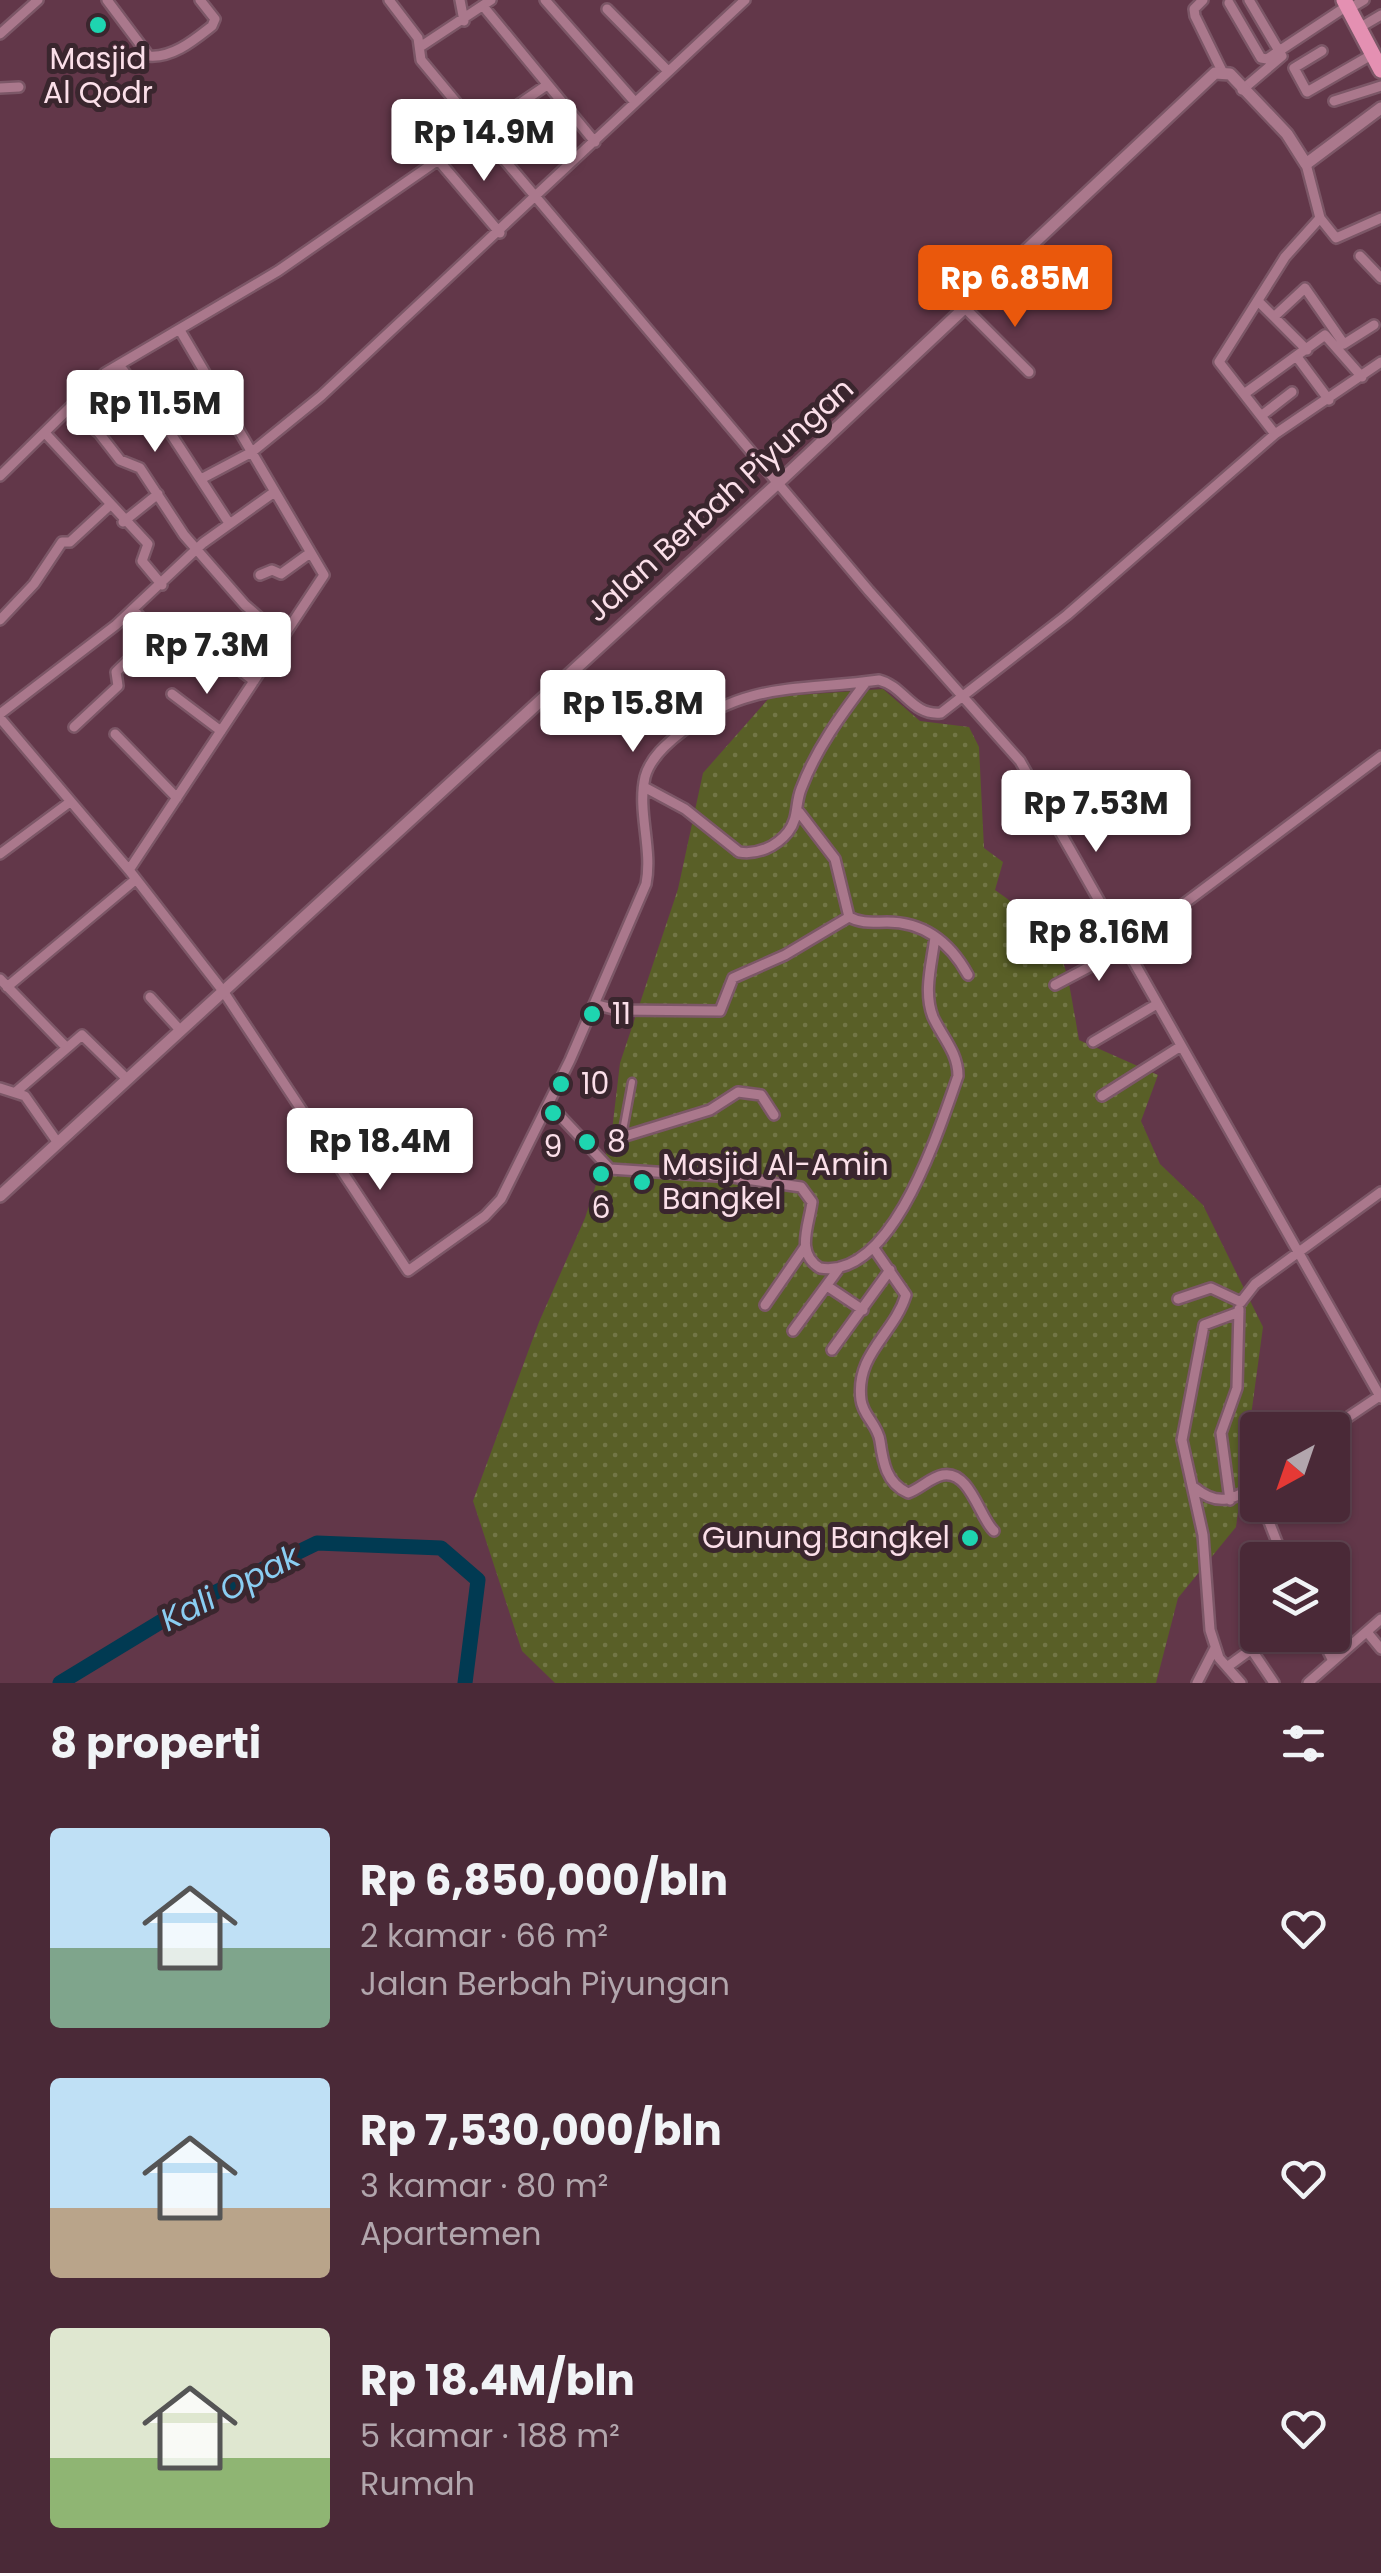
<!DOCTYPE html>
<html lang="id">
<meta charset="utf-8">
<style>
:root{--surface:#4a2937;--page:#51313f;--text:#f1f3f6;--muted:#b2a6ad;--line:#614552;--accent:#ea580c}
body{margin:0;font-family:Poppins,sans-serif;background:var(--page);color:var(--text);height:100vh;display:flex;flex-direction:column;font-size:38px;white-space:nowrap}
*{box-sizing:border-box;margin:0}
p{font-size:32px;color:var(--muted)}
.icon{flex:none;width:55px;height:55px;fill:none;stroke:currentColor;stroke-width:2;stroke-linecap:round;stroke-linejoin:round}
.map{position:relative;height:1683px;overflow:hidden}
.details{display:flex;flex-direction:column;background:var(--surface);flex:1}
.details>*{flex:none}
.needle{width:65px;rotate:220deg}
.buttons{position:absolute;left:1240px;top:1412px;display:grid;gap:20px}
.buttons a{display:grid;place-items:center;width:110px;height:110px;border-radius:10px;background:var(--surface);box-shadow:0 2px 8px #0004,0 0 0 2px var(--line);font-size:50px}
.price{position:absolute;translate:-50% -85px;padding:0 22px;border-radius:10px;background:#fff;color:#222;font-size:32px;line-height:65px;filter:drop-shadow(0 2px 5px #0008)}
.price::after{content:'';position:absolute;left:50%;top:60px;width:30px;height:22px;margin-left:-15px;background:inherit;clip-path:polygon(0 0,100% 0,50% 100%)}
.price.selected{background:var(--accent);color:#fff}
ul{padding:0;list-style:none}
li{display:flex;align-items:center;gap:30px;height:250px;padding:0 50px}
li span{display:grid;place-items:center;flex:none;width:280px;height:200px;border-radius:10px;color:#555}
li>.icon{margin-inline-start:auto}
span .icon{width:120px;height:120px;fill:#fffc;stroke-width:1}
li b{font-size:42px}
h2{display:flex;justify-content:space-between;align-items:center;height:120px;padding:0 50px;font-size:42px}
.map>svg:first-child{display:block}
.grass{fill:url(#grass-dots)}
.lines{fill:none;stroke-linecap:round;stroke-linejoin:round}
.river{stroke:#013a52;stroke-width:15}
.pedestrian-casing{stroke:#7c5767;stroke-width:11}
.minor-casing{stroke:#7c5767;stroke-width:14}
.tertiary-casing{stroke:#7c5767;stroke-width:16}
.trunk-casing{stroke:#7c5767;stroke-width:20}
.pedestrian{stroke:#aa788c;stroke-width:6}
.minor{stroke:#aa788c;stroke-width:9}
.tertiary{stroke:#aa788c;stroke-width:11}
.trunk{stroke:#e490b2;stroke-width:15}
.poi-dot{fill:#1ed5b0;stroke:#3a262e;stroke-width:4}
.labels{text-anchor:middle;stroke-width:10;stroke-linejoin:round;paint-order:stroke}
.poi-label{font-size:30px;fill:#fbdfe9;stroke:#3a262e;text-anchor:start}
.street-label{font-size:30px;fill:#fbdfe9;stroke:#3a262e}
.water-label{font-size:32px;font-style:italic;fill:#8acdf2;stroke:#3a262e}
</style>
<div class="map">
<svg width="1381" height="1683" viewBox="0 0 1381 1683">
<defs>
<pattern id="grass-dots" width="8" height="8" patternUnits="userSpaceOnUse" patternTransform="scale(2.5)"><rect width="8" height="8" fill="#595f27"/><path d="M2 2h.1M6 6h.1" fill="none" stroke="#727646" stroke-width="1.8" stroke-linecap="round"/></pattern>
</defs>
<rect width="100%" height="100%" fill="#623749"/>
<!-- grass -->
<path class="grass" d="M883,689L920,721L969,727L979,747L984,848L1003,862L995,890C1069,942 1064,955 1079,1040L1158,1075L1141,1121L1160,1164L1203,1205L1263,1327L1236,1527L1178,1598L1156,1683H555L522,1651L473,1501L539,1322L585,1218L611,1139L620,1063L678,889L703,773L770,697Z"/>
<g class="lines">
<!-- river -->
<path class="river" d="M60,1683L185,1607L317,1543L441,1548L478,1580L465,1683"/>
<defs>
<path id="pedestrian" d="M622,1136L632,1082"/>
<path id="minor" d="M107,0L149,56C173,58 194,40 212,26L215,19L200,0
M389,0L418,38L421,60L480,131L547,85
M460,0L464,21
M545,0L634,101
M1203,0L1194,9L1195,16L1222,71
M1229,3L1261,58L1267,59L1347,6
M483,6L595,142
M607,9L667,70
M1349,9L1364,0
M1359,28L1381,15
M0,34L38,0
M420,47L491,0
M1322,51L1294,68L1307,92L1373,54
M0,88L19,87
M1242,90L1282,56L1249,0
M1334,101L1381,86
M439,161L500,233
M1320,218L1336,238L1381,218
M1360,256L1381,278
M1259,302L1307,350
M964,307L1029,372
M1276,315L1305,288L1344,344L1374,325
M1297,357L1329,400
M119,365L160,417L229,523
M1244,394L1325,335L1362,377
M69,409L99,433L120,460L140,468L184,535L245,605L283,638
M1261,416L1292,392
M45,433L148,544L142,561L162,585
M1275,434L1219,362L1285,257L1320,218L1306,164
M0,476L105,373L278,271L480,131L869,591L1020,761L1381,1398
M201,479L252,452L321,396L745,0
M123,522L158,494
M260,575L272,570L281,574L310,553
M133,609L170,651
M0,620L34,584L62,542H70L109,506
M220,655L254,681
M172,694L221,731
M0,714L116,625L203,543L273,493
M0,718L129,870L223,991L408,1271L485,1216L501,1199L570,1060L646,884C653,849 637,811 645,777C650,758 667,743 683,731C747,681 803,691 879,680C904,686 912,716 941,713L1067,615L1275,434L1381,362
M74,727L118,686L116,672L154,635
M115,734L177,798
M644,787L685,809L739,852C757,855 776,847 788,832C799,818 795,804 801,789C816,749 841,715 866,682
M799,812L835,859L849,917C862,924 873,922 887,922C925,922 951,944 968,975
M0,854L70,802
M129,870L324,575L181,332
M0,979L67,1048
M1055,985L1125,948L1381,756
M7,987L135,880
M150,997L180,1030
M594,1004L617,1010L720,1011L733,978L785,955L849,917
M1093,1042L1157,1004
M0,1088L25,1096L58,1143
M17,1091L82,1035L127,1079
M1102,1096L1181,1046
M549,1104L610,1169L732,1177L801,1187L812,1202C809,1226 795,1253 820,1268C893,1280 939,1129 958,1076C958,1052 942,1037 933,1017C923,992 932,963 935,937
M617,1150L622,1137L710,1110L738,1092L761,1095L774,1115
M875,1250L906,1295C894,1334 855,1354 861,1400C863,1416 878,1425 880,1441C883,1462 886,1483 908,1493C920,1489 931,1477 943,1475C970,1470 980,1519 994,1531
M827,1286L863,1310
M1178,1299L1211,1288L1241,1302L1255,1284L1381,1192
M765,1305L805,1247
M1239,1312L1204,1325L1182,1440L1203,1535L1210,1630L1219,1658L1241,1683
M793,1331L840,1267
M832,1350L890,1270
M1329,1430L1381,1395
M1195,1488C1218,1507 1235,1500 1258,1483
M1230,1500L1221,1433L1237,1388L1239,1309
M1268,1505L1266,1514L1284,1560
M1367,1632L1381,1649
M1320,1635L1333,1661
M1251,1649L1274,1683
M1227,1667L1271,1635
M1197,1683L1215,1648
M1308,1683L1381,1619"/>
<path id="tertiary" d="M0,1196L778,483L1215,73L1230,74L1287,134L1306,164L1381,108"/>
<path id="trunk" d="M1344,0L1381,70"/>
</defs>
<!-- pedestrian casing -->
<use href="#pedestrian" class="pedestrian-casing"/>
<!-- minor casing -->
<use href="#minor" class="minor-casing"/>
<!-- tertiary casing -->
<use href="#tertiary" class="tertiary-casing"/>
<!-- trunk casing -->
<use href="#trunk" class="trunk-casing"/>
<!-- pedestrian -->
<use href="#pedestrian" class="pedestrian"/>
<!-- minor -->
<use href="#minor" class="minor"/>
<!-- tertiary -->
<use href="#tertiary" class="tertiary"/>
<!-- trunk -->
<use href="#trunk" class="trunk"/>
</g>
<!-- markers -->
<g class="poi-dot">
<circle cx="98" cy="25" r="10"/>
<circle cx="592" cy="1014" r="10"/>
<circle cx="561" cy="1084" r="10"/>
<circle cx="553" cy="1113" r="10"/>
<circle cx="587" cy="1142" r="10"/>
<circle cx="601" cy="1174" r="10"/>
<circle cx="642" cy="1182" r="10"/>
<circle cx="970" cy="1538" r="10"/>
</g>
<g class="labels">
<!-- poi labels -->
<g class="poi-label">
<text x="98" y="69" text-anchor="middle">Masjid<tspan x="98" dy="34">Al Qodr</tspan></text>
<text x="612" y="1024">11</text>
<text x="581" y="1094">10</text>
<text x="607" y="1152">8</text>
<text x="553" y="1157" text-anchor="middle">9</text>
<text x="662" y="1175">Masjid Al-Amin<tspan x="662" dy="34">Bangkel</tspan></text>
<text x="601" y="1218" text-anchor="middle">6</text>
<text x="950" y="1548" text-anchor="end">Gunung Bangkel</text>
</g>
<!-- street labels -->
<g class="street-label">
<text transform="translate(720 500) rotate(-42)" y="10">Jalan Berbah Piyungan</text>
</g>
<!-- water labels -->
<g class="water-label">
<text transform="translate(230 1588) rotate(-27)" y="11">Kali Opak</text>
</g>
</g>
</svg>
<div class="buttons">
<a><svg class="needle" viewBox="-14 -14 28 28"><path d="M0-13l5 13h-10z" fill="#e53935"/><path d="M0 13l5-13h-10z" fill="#b2a6ad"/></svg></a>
<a><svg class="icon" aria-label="layers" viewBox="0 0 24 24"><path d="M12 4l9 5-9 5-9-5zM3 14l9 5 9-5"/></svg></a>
</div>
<b class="price" style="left:484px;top:184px">Rp 14.9M</b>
<b class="price selected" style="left:1015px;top:330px">Rp 6.85M</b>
<b class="price" style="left:155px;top:455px">Rp 11.5M</b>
<b class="price" style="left:207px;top:697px">Rp 7.3M</b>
<b class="price" style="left:633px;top:755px">Rp 15.8M</b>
<b class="price" style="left:1096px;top:855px">Rp 7.53M</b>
<b class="price" style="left:1099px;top:984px">Rp 8.16M</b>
<b class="price" style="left:380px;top:1193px">Rp 18.4M</b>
</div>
<section class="details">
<h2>8 properti<svg class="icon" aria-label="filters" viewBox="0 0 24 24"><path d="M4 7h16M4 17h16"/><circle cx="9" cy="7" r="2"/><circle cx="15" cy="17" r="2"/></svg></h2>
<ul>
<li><span style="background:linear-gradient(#bfe0f5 60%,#7fa58c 0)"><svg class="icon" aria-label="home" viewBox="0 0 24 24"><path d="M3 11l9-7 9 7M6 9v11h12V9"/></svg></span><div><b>Rp 6,850,000/bln</b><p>2 kamar · 66 m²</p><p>Jalan Berbah Piyungan</p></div><svg class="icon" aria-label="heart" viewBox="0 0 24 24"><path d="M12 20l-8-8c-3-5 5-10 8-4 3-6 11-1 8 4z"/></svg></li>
<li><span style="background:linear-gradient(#bfe0f5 65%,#b9a48a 0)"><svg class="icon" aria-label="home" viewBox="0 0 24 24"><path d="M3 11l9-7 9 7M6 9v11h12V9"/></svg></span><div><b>Rp 7,530,000/bln</b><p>3 kamar · 80 m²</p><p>Apartemen</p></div><svg class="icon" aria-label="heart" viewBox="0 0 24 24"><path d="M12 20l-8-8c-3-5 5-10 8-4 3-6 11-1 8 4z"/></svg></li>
<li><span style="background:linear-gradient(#dfe7d0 65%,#8fb573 0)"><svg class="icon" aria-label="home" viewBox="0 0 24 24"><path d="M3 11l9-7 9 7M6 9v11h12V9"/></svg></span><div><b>Rp 18.4M/bln</b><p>5 kamar · 188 m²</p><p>Rumah</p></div><svg class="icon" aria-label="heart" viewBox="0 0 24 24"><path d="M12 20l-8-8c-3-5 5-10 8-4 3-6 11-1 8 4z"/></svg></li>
</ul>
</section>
